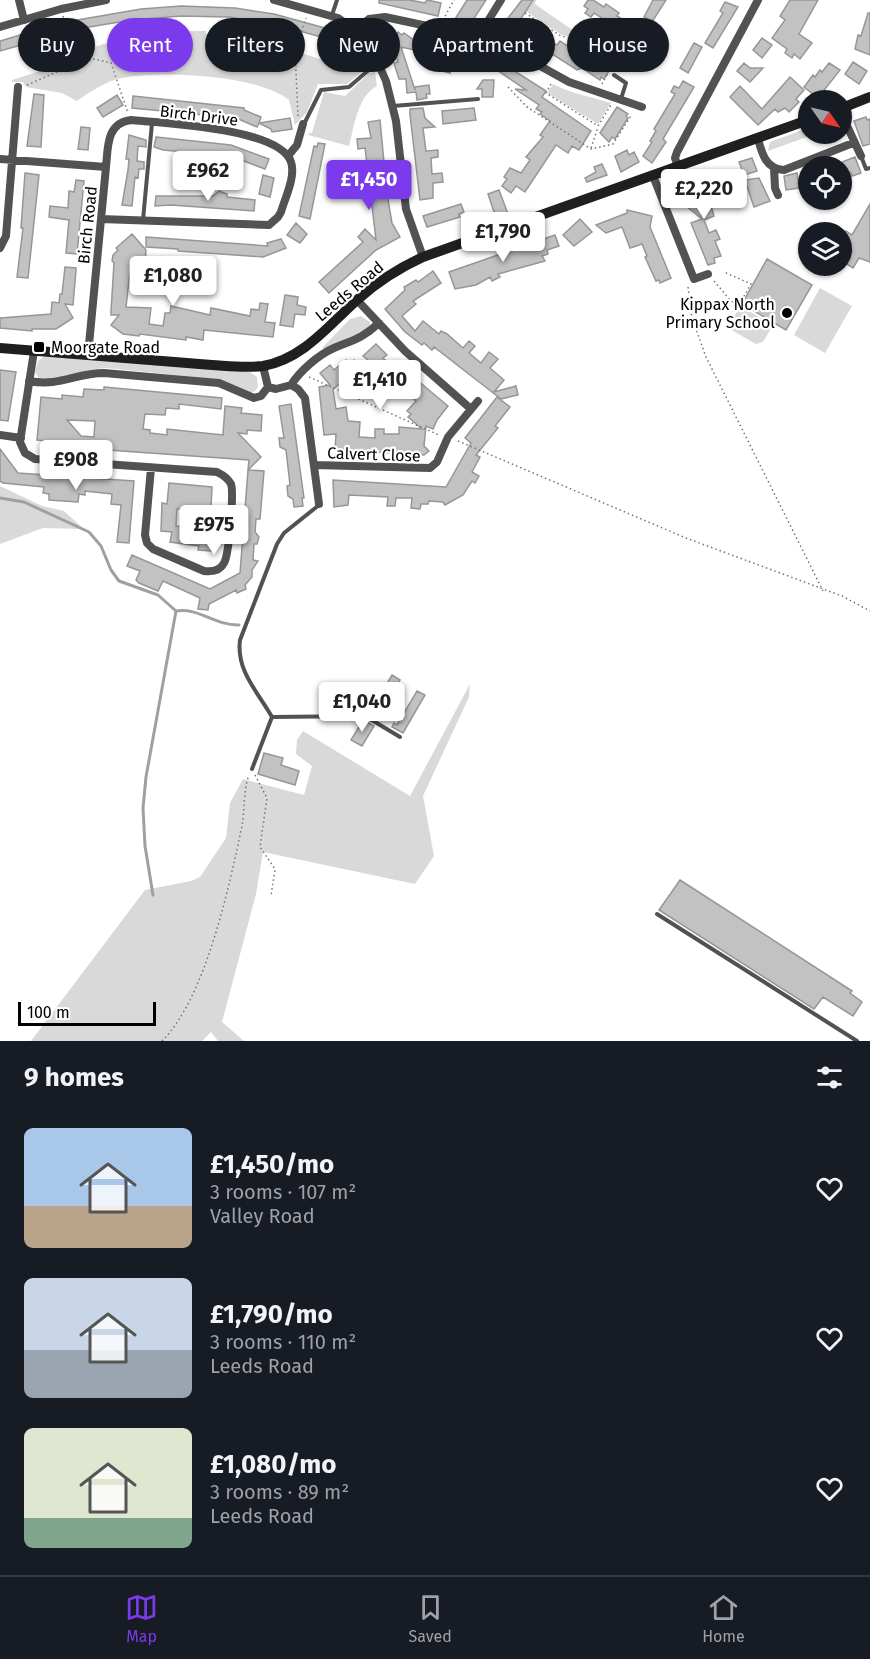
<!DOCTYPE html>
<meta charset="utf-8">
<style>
:root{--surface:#171b24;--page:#242831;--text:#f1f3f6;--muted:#9ea1a6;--line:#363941;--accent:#7c3aed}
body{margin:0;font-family:"Fira Sans",sans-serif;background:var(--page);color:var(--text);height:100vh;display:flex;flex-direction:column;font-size:22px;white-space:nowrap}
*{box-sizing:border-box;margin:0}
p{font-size:20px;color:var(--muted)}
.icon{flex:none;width:33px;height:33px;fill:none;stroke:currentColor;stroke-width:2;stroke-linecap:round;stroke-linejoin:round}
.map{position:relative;height:1041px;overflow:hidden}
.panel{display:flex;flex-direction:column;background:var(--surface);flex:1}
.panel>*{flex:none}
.top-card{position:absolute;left:18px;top:18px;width:834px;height:54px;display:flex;gap:12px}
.needle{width:39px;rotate:124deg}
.buttons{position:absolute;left:798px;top:90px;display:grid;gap:12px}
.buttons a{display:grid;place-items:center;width:54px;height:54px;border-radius:50%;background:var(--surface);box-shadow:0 2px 4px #0004;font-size:30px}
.scale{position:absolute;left:18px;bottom:15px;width:138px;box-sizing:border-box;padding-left:6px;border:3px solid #000;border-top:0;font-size:16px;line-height:21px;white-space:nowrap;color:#000;-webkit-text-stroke:4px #fff;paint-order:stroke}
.price{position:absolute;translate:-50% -51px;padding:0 14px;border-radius:6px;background:#fff;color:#222;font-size:20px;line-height:39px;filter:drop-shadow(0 2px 3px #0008)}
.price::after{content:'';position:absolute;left:50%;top:36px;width:18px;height:14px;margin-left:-9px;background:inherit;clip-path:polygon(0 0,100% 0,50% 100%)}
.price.on{background:var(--accent);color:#fff}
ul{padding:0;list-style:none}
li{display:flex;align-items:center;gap:18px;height:150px;padding:0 24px}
li span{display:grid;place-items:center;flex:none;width:168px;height:120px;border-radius:9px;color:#555}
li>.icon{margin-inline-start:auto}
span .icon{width:72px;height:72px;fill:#fffc;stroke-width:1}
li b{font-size:26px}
h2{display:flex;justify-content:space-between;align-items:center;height:72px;padding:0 24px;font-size:26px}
.pill{padding:0 21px;border-radius:27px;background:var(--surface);box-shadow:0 2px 4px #0004;font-size:21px;line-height:54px}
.pill.on{background:var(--accent);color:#fff}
.tabs{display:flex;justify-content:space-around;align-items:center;height:84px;border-top:2px solid var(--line);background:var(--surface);font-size:16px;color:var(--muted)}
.tabs a{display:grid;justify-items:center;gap:3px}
.tabs .on{color:var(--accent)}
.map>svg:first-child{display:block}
.green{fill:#d9d9d9}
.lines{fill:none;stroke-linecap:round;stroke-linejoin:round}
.stream{stroke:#a0a0a0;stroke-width:3}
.building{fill:#c2c2c2;stroke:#969696;stroke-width:1.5;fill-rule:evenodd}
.path{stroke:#747474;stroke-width:1.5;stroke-dasharray:1.5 3;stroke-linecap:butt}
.lane{stroke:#525252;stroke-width:4}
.street{stroke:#525252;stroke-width:8}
.secondary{stroke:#1f1f1f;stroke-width:10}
.poi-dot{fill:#000;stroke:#fff;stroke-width:2}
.labels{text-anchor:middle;stroke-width:4.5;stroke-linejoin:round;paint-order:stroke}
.street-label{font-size:16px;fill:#000;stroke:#fff}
.poi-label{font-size:16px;fill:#000;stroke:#fff;text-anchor:end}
</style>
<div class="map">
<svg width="870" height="1041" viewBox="0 0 870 1041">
<rect width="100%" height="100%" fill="#fff"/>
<!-- green -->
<path class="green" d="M528,0H536L535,4L581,36L579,39L562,35L525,11Z
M163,31H206V35C251,40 297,48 338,67L360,46L371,64L347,84H318L307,112L295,125L289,100C258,75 161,70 122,78C106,81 90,92 77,101L62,93L26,87L23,82H12V80L62,64L64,69L76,65L73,50L93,48L103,44L163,36Z
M375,72L377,86C358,95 354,127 349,146L308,135L309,133H312L324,92L345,96L369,73Z
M553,84C575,95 589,96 611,103L598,124L547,93Z
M808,128V134H815L768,151L770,142Z
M820,288L852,306L825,353L794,335Z
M740,306L773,325L763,342L756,344L728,328Z
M361,316L370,322V327L358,336L324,349L322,348L350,319Z
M45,356L250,372L257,377L258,387L255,391L250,393L216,379L106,368C83,369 62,380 39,379L35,372L38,361Z
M0,486L42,506L64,511L84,529L43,528L0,544Z
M470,684L469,697L423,796L434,856L415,884L263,852L256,894L222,1022L244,1041H218L211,1032L202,1041H31L145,890L191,881L200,877L226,838L230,803L243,779L304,795L312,766L296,754L297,740L303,731L410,796Z"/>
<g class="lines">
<!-- stream -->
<path class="stream" d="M0,498L24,502L89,532L101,546L111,570L119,581L158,595L176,611
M176,611C198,607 216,626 239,625
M153,895L145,846L143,808L146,777L176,611"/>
</g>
<!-- building -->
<path class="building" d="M379,0H410L425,3L427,0L441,3L438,16L379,3Z
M467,0H486L471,23L468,21L465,26L455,19Z
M522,0H533L520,20L557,45L560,41L589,60L592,56L611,68L604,79L601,77L600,80L582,68L577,70L549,52L545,55L524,41L525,39L513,30L511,33L501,27Z
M588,0H593L604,7L606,4L619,13L617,16L636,28L631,35L628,33L624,40L609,32L613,26L594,13L591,17L585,13L588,9L584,6Z
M653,0H666L652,22L644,17Z
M790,0H818L799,34L812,43L800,59L794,54L792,58L785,53L787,49L772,38L785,20L780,16Z
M725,2L738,7L713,48L705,43L723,13L720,11Z
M181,6L235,8L274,14L325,28L324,30L334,38L337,35L350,45L344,53L331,42L332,40L274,24L229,17L181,16L132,20L89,27L65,32L66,36L39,45L25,48L21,45L0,51V41L60,23L141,9Z
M868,13H870V55L855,49L858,35L861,36Z
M398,32L402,35L404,33L414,40L415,35L436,40L434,50L421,47L420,51L401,47L415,90V87L429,85L430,94H426L427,98L417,100L416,92L407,93L406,79H399L394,63L398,62L395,53L391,50L393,48L389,45Z
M762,38L772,45L762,58L753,50Z
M441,41L453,44L452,47L484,50L482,60L474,58L473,63L464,61L463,64L453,62L450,73L442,71L446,59L437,57L438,51L434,50Z
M694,43L702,47L688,73L680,68Z
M500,54L519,67L516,72L546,91L542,97L591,131L579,150L572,146L568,153L556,145L525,192L516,186L511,193L502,186L507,179L504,177L510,168L521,173L530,160L526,157L543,137L540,135L550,121L540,114L542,112L536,109L539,105L515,89L526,90L497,70L499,68L493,65Z
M853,62L867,71L859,84L845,74Z
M744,63L750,68H763L750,82L737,71Z
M829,63L840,70L818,98L804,87L813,75L815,77L820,70L822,72Z
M790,77L804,90L796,99L799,102L789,112L785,108L778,112L775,109L758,125L730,97L740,86L762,109Z
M483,80H494L493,97H482V89H477Z
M683,81L694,87L663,139L666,142L652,163L643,156L652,142L650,141L656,131L654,129L675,94L671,92L674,86L679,88Z
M34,94L44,95L41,147L27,146Z
M117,95L123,105L103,117L97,108Z
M133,96L244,108V110L261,117L259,123L290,118L292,129L272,132L271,129L259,123L257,127L236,118L132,108Z
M617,107L628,114L626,116L628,118L615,139L612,137L609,142L600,133Z
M423,108L425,118L435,127L423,128L426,151L438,150V157L431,158L432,174L442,173L443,182L433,183V198L420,200L410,115V109Z
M474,108L476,120L443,124L442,111Z
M866,117L867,120L870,119V144L863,146L854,121Z
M380,120L387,194L392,223L400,237L376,250L329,293L319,282L363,242L358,237L365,229L376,240L370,189L374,188L373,173L359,174L358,165L367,164L365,148L358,149L357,139L371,138L368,122Z
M81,127L90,128L88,150L78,149Z
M129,135L146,140V147L138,146L137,161L144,162V169H139L138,178L135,177L132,206L122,205L128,170L129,159H126Z
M156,137L231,145L269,159L265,169L220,152L219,155L163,150L154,147Z
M318,143L325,144L310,219L299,216L314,146L317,147Z
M627,150L629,155L634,152L639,162L621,172L615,156Z
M855,157L861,173L852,176L851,173L842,176V162Z
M752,158L757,171L744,175L739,162Z
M602,164L607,175L587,182L585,178L596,172L594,167Z
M25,173L39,175L28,278L17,277L23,228H21Z
M797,173L799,188L786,190L784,176Z
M263,175L274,178L270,197L259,194Z
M759,178L770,201L754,207L745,180Z
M76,180L84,181L77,254L66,253L69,220L49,217L50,206L68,208L69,191L74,192Z
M715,181L720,192L706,199L711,206L714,216L704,220L709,233L716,230L720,239L715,241L721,256L714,258L715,263L708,265L691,223L702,219L682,203L693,190Z
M499,190L508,214L496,218L488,194Z
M219,191L227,194V197L255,200L254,211L171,205L155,206L156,196H213Z
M461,204L464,212L459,214L460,217L427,227L423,216Z
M870,204V262L859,258L853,268L845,263L852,251L842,245V239L846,231L852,235Z
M627,210L652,216L650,227L671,278L660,283L659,280L656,281L645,257L647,256L642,244L630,248L622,227L606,233L596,225L627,213Z
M580,219L592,232L574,246L563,235Z
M296,223L307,234L300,243L287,235Z
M132,234L146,250L145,266H142L141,273L130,272L126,307L151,308L149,324L163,326L165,313H170L171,306L210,315L211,308L250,316L251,309L259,310L260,303L268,304L265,322L275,323L273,337L204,330L203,340L186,337V340L140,334L139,336L123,334L111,325L119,315H111V311L114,263L112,261L113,255L118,250L116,248Z
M555,235L559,246L547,250L548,254L542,256L545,261L498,274L500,277L492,281L490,277L476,285L455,289L449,272Z
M146,237L268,246L267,243L281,239L286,248L263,257L178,251V249L146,247Z
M767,259L812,285L786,330L742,304Z
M65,267L76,268V270L73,305L65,304L73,318L56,329H32V331L0,328V318L51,314L52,302L59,303L60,294H62Z
M433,271L441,283L413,301L416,304L402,316L415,331L423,321L439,334L441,331L447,334L463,348L469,341L475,346L469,353L481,363L489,352L498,359L490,368L504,380L494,392L516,386L518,395L501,399L434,347L432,350L424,343L422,345L405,332L385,309L405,290L404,287L416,280L418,282Z
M285,295L298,297L297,305L306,307L305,315L295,314L293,327L280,325Z
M376,344L387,355L383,358L395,369L399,365L448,406L437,420L433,429L426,426L424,446L429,451L424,455L335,450L336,434L324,435L319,387L330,385L320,373L330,365L334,370L346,360L349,364L354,360L361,368L333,389L336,409L346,407L348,421L360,422L359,437L375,438V429H384V434H399V427L422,429L408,417L411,414L407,411L416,401L403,391L397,398L389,392L396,383L380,367L378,368L363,356Z
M0,370L16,372L8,421L0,420Z
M104,387L222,398L221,409L179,404V409L166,408L165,415L145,414L143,429L150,430V433L167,435V429L223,435L225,406L242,408L241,413L262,415L261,431L247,430V434L238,433L261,457L248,470L249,460L65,447L55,446V442L37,440L41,397L62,399V395L83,397L84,389L104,390ZM67,420L95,421L94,437L81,436Z
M497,397L510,407L495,426L498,428L476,455L480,457L472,472L479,476L475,483L472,481L463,495L445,505L443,502L429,501L428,504H421L420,509L411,508L412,498H396L395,506H387L388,497L349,495L348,505L334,507L333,480L446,487L471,443L465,438Z
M291,404L304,498H302L303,506L294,507L293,499L288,496L287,486L290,485L286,450L280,447L279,438H284L279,406Z
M0,449L18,473L134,481L129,543L117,542L121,505L111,504L112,494L85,491V495L79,494L78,502L49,500V494L43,493L44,487L3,483L0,481Z
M248,470L264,471L260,519H256L255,532L259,537L257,544H254L253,560L258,561L252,570V577L245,585L246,589L237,593L236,590L209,604L208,610L198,609L200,598L163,581L158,591L139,583L136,580L140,571L127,566L132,555L210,589L240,573Z
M169,483L212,487L211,508H216L212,551L198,550L199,546L170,542L172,532L161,531L162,503L167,504ZM185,506L204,507L203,522H198V527L176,526L177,509H185Z
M392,675L400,680L378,719L369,714Z
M417,691L425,695L403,733L392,727L394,723L397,725Z
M363,720L374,726L362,746L351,740Z
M264,753L283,758L281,765L299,771L295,785L258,774Z
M680,880L852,991L850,993L862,1002L853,1016L823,997L814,1009L659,910Z"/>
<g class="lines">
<!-- path -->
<path class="path" d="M525,13L561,36L578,40L616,62L612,69
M63,16L76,64L94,59L111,63L128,113
M443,20L454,0
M551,84L546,93L598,126L611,105
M602,84L607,75
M27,85L75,64
M508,87L527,107L591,149L613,144L632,114
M298,116L295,51L306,18
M591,148L598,127
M714,281L731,301L739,305L751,284L724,272
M688,287L692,318L706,357L823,591
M309,377L439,435
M458,441L686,538L842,596L870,611
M255,775L267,798L260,847L275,869L271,896
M162,1041C206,997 229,887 242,826C245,809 243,791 249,775"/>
<!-- lane -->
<path class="lane" d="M332,15L337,0
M614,75L626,83L621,99
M393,106L478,99
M304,124L321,90L349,87L378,62
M861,156L866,169L870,168
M143,220L152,123
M319,505L284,533L277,544L240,640C236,671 258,692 272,717L365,716L400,737
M252,769L272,717
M657,914L857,1041"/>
<!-- street -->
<path class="street" d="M19,0L24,20
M274,0L338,18L356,31L374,54L386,81L396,121L406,209L423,257
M0,27L61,9L106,0
M356,31L369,19L385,17L493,40L569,82L642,107
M478,37L501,0
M848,128L861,156
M758,139C762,154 766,169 784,170L853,143
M288,156L297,145L303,124
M0,159L106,167L88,355
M678,167L675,158L677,152L758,0
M774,168L775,188L778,195
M653,176L694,279L708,274
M101,219L269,225L278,217L281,212C285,198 296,176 291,162C280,128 162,123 131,120C106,123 108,148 106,167
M0,248L6,236L18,87
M357,300L405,351L471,409
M34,351L20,442L25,453L35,459L217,472C223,475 228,478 231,484C234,493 229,555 224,563C220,571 212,572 204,571L153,549L147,543L145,535L151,468
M263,366L268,387L276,389L291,385L298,389L305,398L319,504
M29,381C60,387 75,373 104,373L219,383L254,398L261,396L268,387
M291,385C300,371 318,355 334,348C353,340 363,338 379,323
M0,435L21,438
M314,465L430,468L437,462L448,437L478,401"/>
<!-- secondary -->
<path class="secondary" d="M842,108L870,97
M0,348L212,365C229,366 246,368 263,366C303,359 329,325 357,300C377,282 399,268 423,257L808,120"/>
</g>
<!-- markers -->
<g class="poi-dot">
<circle cx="787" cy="313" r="6"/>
<rect x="33" y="341" width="12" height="12" rx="3"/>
</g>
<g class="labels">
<!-- street labels -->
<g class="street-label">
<text transform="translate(199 115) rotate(7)" y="6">Birch Drive</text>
<text transform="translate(87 225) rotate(-84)" y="6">Birch Road</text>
<text transform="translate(349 291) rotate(-40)" y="6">Leeds Road</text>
<text transform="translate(374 454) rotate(2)" y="6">Calvert Close</text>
</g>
<!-- poi labels -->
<g class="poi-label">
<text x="775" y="310">Kippax North<tspan x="775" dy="18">Primary School</tspan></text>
<text x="51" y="353" text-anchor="start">Moorgate Road</text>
</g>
</g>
</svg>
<div class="buttons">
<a><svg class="needle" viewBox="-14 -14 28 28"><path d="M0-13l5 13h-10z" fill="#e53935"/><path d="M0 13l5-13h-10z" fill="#9ea1a6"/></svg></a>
<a><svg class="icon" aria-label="locate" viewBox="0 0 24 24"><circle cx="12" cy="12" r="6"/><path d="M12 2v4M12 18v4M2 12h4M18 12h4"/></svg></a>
<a><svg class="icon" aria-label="layers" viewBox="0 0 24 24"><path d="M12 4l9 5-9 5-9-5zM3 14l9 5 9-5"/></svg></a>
</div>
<div class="scale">100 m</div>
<b class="price" style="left:208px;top:202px">£962</b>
<b class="price on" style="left:369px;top:211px">£1,450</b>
<b class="price" style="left:704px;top:220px">£2,220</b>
<b class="price" style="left:503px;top:263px">£1,790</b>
<b class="price" style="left:173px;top:307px">£1,080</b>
<b class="price" style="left:380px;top:411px">£1,410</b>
<b class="price" style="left:76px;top:491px">£908</b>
<b class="price" style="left:214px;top:556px">£975</b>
<b class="price" style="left:362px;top:733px">£1,040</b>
<div class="top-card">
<a class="pill">Buy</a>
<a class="pill on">Rent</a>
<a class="pill">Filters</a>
<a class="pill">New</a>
<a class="pill">Apartment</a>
<a class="pill">House</a>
</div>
</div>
<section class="panel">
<h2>9 homes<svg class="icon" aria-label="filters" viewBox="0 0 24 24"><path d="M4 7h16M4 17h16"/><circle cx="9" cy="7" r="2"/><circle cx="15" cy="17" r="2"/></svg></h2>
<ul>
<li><span style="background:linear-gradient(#a9c7e8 65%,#b9a48a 0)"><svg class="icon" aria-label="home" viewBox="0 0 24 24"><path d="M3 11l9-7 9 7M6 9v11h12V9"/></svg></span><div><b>£1,450/mo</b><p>3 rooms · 107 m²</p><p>Valley Road</p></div><svg class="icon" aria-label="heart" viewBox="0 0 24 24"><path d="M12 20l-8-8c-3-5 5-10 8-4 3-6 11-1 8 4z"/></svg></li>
<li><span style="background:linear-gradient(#c9d6e8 60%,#9aa5b1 0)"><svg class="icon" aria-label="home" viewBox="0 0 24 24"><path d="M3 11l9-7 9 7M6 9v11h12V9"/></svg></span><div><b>£1,790/mo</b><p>3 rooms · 110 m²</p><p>Leeds Road</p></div><svg class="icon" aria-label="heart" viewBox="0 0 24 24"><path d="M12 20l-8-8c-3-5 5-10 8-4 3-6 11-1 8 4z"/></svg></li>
<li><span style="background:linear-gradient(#dfe7d0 75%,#7fa58c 0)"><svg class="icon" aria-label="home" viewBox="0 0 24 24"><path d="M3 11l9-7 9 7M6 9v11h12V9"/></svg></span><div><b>£1,080/mo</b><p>3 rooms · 89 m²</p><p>Leeds Road</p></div><svg class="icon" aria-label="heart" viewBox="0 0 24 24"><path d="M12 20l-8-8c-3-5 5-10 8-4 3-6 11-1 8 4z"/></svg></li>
</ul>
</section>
<nav class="tabs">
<a class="on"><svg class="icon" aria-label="map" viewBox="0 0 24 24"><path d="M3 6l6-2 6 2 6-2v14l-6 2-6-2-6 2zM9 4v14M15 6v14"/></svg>Map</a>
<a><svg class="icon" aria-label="saved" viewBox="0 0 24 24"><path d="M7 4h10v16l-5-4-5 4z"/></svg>Saved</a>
<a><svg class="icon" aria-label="home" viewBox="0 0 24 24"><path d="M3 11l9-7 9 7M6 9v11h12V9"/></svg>Home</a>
</nav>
